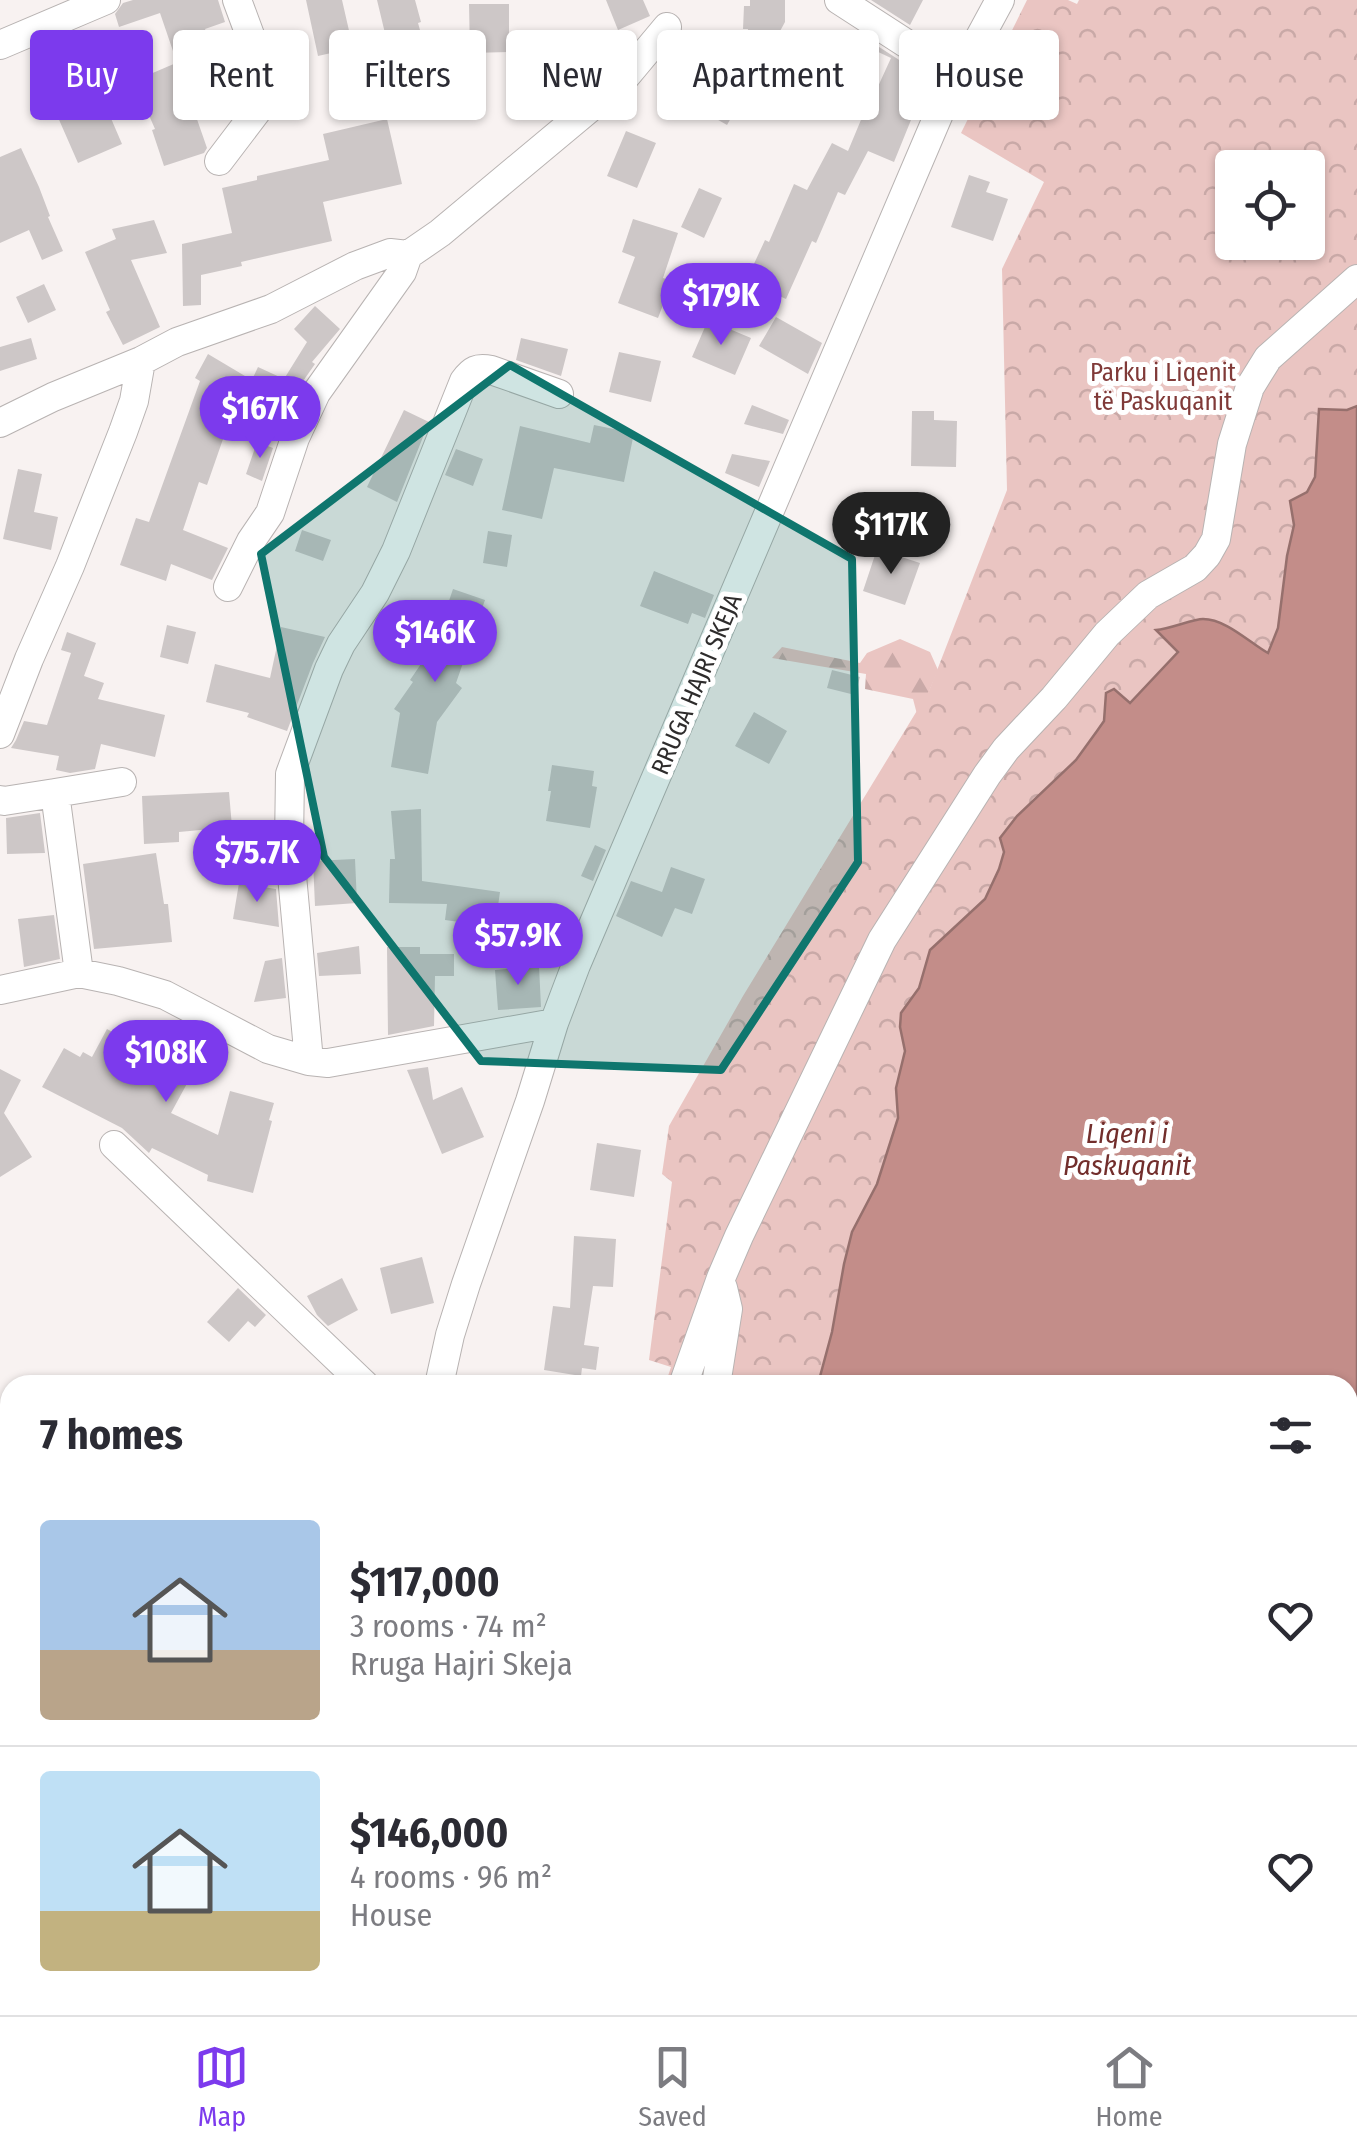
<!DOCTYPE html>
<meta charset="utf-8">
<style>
:root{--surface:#fff;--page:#f7f7f7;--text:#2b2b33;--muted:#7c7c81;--line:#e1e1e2;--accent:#7c3aed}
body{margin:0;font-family:"Fira Sans Condensed",sans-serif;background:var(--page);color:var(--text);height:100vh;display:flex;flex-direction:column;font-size:38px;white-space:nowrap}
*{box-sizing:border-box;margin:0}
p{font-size:32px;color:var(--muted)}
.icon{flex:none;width:55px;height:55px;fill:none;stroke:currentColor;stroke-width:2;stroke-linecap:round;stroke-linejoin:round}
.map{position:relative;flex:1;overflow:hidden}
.panel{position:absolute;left:0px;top:1375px;width:1358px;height:640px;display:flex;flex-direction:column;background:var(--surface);border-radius:30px 30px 0 0;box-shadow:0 2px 8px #0004}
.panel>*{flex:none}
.hud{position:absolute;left:30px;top:30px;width:1298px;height:90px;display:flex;gap:20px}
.fabs{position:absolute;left:1215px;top:150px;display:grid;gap:20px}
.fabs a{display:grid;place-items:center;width:110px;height:110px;border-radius:10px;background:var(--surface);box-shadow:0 2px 8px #0004;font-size:50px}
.price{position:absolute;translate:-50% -85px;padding:0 22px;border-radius:35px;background:var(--accent);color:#fff;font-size:32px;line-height:65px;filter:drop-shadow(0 2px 5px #0008)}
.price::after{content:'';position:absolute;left:50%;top:60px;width:30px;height:22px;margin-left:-15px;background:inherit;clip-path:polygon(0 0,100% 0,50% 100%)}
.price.on{background:#222;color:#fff}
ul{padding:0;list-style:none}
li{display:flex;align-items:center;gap:30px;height:250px;padding:0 40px}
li+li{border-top:2px solid var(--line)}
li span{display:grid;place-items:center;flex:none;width:280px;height:200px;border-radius:10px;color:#555}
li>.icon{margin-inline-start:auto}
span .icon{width:120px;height:120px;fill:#fffc;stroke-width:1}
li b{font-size:42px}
h2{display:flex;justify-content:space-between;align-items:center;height:120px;padding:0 40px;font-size:42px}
.tag{padding:0 35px;border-radius:10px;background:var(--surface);box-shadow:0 2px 8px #0004;font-size:35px;line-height:90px}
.tag.on{background:var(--accent);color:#fff}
.menu{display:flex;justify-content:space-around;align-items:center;height:140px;border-top:2px solid var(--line);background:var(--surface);font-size:28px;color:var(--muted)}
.menu a{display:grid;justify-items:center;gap:5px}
.menu .on{color:var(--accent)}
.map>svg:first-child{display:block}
.grass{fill:url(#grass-tufts)}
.forest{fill:url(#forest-firs)}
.park{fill:url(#park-crowns);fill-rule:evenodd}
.water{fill:#c38d89;stroke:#96706d;stroke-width:2.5}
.building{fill:#cdc7c7}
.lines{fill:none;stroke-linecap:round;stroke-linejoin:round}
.minor-casing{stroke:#b8b3b2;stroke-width:30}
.minor{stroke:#fff;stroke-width:28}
.marked{fill:#0f766e;fill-opacity:0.2;stroke:#0f766e;stroke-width:8;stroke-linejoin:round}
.labels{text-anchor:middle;stroke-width:10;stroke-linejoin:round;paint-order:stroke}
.park-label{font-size:25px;fill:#803a38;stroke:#fff}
.street-label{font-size:25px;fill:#2e2c2c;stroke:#fff}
.water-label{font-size:28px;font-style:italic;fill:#722e2c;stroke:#fff}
</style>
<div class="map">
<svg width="1357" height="2015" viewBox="0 0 1357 2015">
<defs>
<pattern id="grass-tufts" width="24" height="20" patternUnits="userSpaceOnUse" patternTransform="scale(2.5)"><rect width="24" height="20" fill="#eac5c2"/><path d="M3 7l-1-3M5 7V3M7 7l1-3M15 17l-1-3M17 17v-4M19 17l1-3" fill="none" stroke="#c9a9a7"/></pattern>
<pattern id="forest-firs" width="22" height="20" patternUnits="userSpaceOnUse" patternTransform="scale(2.5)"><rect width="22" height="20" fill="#eac5c2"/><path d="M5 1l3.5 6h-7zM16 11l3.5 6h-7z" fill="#c9a9a7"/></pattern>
<pattern id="park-crowns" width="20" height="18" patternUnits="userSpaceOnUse" patternTransform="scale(2.5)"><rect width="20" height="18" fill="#eac5c2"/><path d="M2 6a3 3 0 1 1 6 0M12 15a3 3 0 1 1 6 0" fill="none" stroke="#c9a9a7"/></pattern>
</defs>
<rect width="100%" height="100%" fill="#f8f2f1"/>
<!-- grass -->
<path class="grass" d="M809,2005H934L941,2015H816Z"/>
<!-- forest -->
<path class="forest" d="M900,639L930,652L938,670L918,718L913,699L865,689L866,674L772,658L782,647L860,663L867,653Z
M681,2005H782L789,2015H688Z"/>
<!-- park -->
<path class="park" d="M1027,0H1068L1077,4L1079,0H1357V406L1347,410L1320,409L1315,477L1307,492L1290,501L1294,525L1287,556L1278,628L1268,653C1251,642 1224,621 1204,620C1194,619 1170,629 1157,630L1179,652L1130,703L1104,721L1076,760L1017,816L1000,838L1004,852L999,869L985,899L930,950L919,988L901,1013L900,1027L905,1051L896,1088L898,1118L877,1184L852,1232L844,1264L832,1332L818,1385H665L671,1367L649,1360L672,1182L662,1174L669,1126L743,996L929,691L1007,490L1002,269L1044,182L961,133ZM1232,168H1308V242H1232Z
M934,2005H1140L1146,2015H942Z"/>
<!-- water -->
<path class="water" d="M1357,406V2015H1146L1140,2005H1348V1385L818,1384L832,1332L844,1264L852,1232L877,1184L898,1118L896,1088L905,1051L900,1027L901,1013L919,988L930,950L985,899L999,869L1004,852L1000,838L1017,816L1076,760L1097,731L1104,721L1106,693L1114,689L1130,703L1178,652L1156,630C1170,629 1193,619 1203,619C1226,619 1250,643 1268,653L1278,628L1287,556L1294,525L1290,501L1307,492L1315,477L1319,409L1347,410Z"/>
<!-- building -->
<path class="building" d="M133,0H218L225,22L205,29L210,42L174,54L160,13L119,27L115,14L123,3Z
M306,0H342L353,48L318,56Z
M377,0H415L421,22L418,23L431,69L396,79Z
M606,0H643L650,16L618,30Z
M750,0H785V22L773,44L747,43L748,29H743L744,6H750Z
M871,0H923L910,25Z
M469,4H509V52L470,53Z
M856,32L927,78L908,119L911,120L894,162L868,151L845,195L838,192L816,243L812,241L786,299L746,281L765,240L769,242L794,184L807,190L832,143L848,151L868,103L870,104L891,58L874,50L876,46L854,37Z
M566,35L576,71L536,81L526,46Z
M176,63L194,101L191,102L207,148L204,153L164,166L152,130L155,129L134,81Z
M73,66L86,118L107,109L122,144L78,163L53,106L46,108L38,75Z
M710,76L744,95L727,125L713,117L712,120L692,109Z
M387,119L402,184L323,202L332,241L241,262L242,266L201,275V305L183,306L182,244L232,233L222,188L257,180V176L329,160L323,134Z
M626,131L656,143L637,188L607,176Z
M21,148L39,187L50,216L48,217L63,251L42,260L29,230L0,243V157Z
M969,175L990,182L986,192L1008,199L993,241L951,227Z
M699,188L722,198L704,238L681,227Z
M633,219L678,233L663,278L672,281L658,318L618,303L635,257L622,252Z
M154,220L167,253L131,260L160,327L123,345L106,312L110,310L85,252L116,239L112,229Z
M44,284L56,310L28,323L16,297Z
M315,306L340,329L312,362L315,364L301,384L295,381L290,387L284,382L277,395L249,386L258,367L284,379L307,342L294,329Z
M776,317L822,343L808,374L759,346Z
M708,320L751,338L735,375L692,357Z
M31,338L37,359L0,371V347Z
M521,338L568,349L561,376L516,360Z
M619,352L661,361L651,402L609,392Z
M208,354L245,376L207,485L199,482L183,530L228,548L212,580L171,564L166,581L120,565L136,518L149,522L200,381L195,378Z
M752,405L789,420L783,434L744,424Z
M404,410L429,422L397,502L367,487Z
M912,411H934V420L957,421L956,467L911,466Z
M594,425L634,433L624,482L554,468L542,519L502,510L520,426L590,443Z
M257,442L273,448L262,481L246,474Z
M456,449L483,459L473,486L445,475Z
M732,454L770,461L759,487L725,473Z
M18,469L42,474L34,512L58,517L51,550L3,539Z
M302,530L331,540L323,561L295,551Z
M488,531L512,535L507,567L483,563Z
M877,549L920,563L905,605L863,591Z
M654,571L714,595L705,618L692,613L688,624L640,606Z
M453,589L485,600L456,683L462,688L437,722L428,774L391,767L400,713L394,709L413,682L410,680L434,645Z
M167,625L196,632L188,664L160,657Z
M281,627L325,637L313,663L287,731L247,717L249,713L206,702L215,664L270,678Z
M67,632L96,643L84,676L104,683L98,699L165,715L155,757L101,744L95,769L70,773L56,770L59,756L11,748L16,740L24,721L47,725L71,653L61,650Z
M832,670L860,677L855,695L827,688Z
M754,712L787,731L769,764L735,746Z
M552,765L594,771L592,786L597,787L590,828L546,821L551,791H548Z
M229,792L232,827L179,832V842L144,844L142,796Z
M421,809L422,881L500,892L495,927L445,920L447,904L389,903L390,859H395L391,811Z
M40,813L45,853L7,854L6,818Z
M595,845L606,850L593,881L581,876Z
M156,853L164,904H168L172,942L94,949L83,864Z
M355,859L357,903L315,906L313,861Z
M671,867L705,879L692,914L675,908L662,937L616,916L631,881L662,892Z
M239,883L276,889L279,927L233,919Z
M54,915L60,959L24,967L18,919Z
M359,946L361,974L319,976L317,953Z
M387,947H420V954H454V976H435L434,1026L388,1035Z
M282,958L286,998L254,1002L265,961Z
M539,966L541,1007L498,1010L495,970Z
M183,1024L215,1041L195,1080L190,1078L171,1113L218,1135L230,1091L274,1103L269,1120L272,1121L253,1193L207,1181L208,1175L152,1148L149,1153L122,1128L42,1087L64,1048L80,1057L83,1052L92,1057L107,1029L165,1061Z
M428,1067L433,1100L462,1087L484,1137L442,1154L407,1070Z
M0,1069L21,1080L4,1113L32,1157L0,1177Z
M597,1143L641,1150L634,1197L590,1190Z
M574,1236L616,1239L613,1287L593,1286L584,1345L599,1347L596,1370L582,1368L581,1376L544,1370L553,1306L570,1308Z
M422,1257L434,1303L391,1314L380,1268Z
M342,1278L358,1310L328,1326L317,1315L307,1296Z
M238,1288L266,1315L255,1327L248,1321L229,1342L207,1322Z"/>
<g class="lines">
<defs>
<path id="minor" d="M839,0L958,77
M0,45L106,0
M219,161L260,107L267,95V81L237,0
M0,423L53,397L141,361L177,342L271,309L355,266L390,253L408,255
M228,587L251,541L270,513L295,438L316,393L402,272L408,255L440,233L621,82L667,27
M0,734L29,659L70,566L123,432L134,401L141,361
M55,793L122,782
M0,800L4,801L55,793L79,973
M0,990L79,973L118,981L165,995L268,1049L309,1061L328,1063L554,1023
M309,1061L289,843L290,774L329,669L341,644L375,593L396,551L464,381C472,370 477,367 491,370L559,394
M114,1145L365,1385
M439,1385L450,1335L466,1284L530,1101L554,1023L576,965L941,109L1000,0
M683,1385L721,1278L739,1236L882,940L987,775L1006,749L1054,698L1107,634L1148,595L1195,568L1207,555L1216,539L1232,444L1250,387L1268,358L1357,279
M716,1385L728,1309L723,1288
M0,1626L10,1636
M194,2005L197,2015
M797,2005L804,2015
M955,2005L963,2015
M1086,2005L1093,2015
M6,2015L28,2005"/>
</defs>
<!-- minor casing -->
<use href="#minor" class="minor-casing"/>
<!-- minor -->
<use href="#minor" class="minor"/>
</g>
<!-- marked area -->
<path class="marked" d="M510,365L852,559L858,862L721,1070L481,1061L324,857L261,554Z"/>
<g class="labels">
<!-- park labels -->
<g class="park-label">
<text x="1163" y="381">Parku i Liqenit<tspan x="1163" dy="29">të Paskuqanit</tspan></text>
</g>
<!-- street labels -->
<g class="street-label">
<text transform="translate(696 684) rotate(-67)" y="9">RRUGA HAJRI SKEJA</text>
</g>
<!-- water labels -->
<g class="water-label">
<text x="1127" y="1143">Liqeni i<tspan x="1127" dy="32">Paskuqanit</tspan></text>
</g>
</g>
</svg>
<div class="fabs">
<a><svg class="icon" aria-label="locate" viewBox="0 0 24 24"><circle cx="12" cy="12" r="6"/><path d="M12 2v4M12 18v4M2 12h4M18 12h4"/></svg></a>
</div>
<b class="price" style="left:721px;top:348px">$179K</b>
<b class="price" style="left:260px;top:461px">$167K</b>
<b class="price on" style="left:891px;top:577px">$117K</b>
<b class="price" style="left:435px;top:685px">$146K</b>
<b class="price" style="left:257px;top:905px">$75.7K</b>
<b class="price" style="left:518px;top:988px">$57.9K</b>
<b class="price" style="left:166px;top:1105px">$108K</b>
<div class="hud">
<a class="tag on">Buy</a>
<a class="tag">Rent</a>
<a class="tag">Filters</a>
<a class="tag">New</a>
<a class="tag">Apartment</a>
<a class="tag">House</a>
</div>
<section class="panel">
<h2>7 homes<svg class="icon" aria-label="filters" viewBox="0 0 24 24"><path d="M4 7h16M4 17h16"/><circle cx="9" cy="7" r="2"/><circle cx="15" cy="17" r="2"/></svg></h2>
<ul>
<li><span style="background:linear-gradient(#a9c7e8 65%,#b9a48a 0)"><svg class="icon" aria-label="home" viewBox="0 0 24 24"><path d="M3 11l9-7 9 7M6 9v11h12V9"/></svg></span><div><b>$117,000</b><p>3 rooms · 74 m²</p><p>Rruga Hajri Skeja</p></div><svg class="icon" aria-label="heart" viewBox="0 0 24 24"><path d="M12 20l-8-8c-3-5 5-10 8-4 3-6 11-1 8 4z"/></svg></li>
<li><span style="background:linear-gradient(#bfe0f5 70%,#c2b280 0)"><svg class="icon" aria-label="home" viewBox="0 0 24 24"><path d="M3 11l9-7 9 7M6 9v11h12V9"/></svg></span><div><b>$146,000</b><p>4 rooms · 96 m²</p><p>House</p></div><svg class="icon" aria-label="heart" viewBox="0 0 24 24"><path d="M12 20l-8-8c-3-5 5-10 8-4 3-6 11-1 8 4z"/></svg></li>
</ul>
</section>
</div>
<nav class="menu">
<a class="on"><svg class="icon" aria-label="map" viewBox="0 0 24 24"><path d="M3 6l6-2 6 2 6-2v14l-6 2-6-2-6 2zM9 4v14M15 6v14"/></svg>Map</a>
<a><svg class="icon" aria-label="saved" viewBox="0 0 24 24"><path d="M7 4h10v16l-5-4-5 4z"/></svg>Saved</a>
<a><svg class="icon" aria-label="home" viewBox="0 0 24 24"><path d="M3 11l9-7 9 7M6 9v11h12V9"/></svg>Home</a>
</nav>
